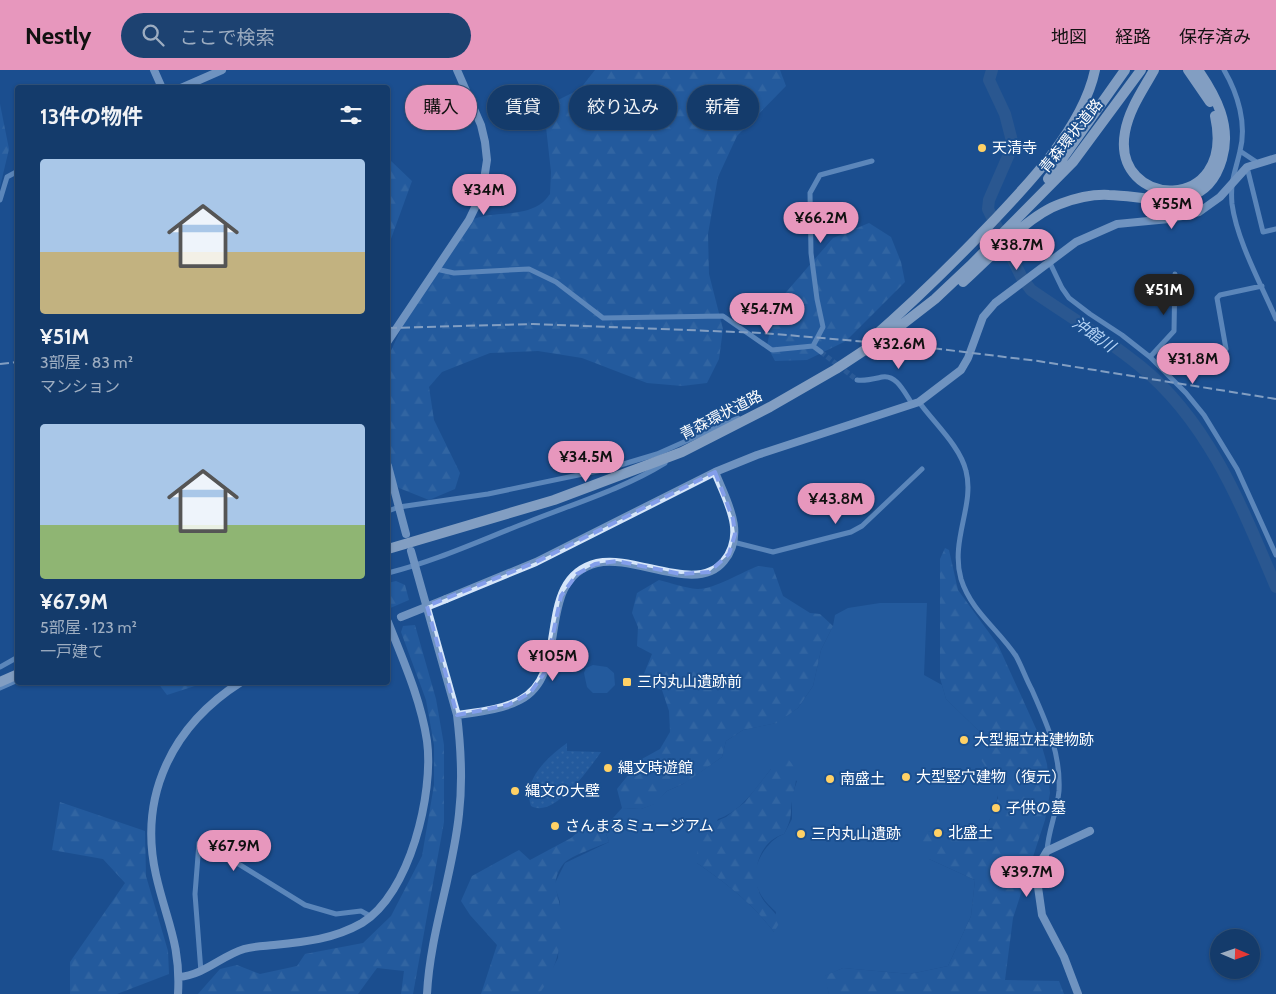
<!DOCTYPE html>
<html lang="ja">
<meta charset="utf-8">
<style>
:root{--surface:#143b6b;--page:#1d4271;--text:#f1f3f6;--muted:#9dadc1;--line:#33557e;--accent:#e797bd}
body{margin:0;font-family:Cabin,"Noto Sans JP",sans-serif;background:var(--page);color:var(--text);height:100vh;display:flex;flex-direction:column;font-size:19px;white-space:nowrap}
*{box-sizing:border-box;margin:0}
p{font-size:16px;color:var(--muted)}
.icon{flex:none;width:28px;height:28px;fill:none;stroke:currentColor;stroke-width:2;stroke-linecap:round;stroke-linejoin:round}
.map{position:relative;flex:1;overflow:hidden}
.details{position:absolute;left:15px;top:15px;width:375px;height:600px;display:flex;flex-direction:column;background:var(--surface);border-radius:5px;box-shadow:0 1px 4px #0004,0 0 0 1px var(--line)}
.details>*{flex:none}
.banner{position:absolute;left:405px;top:15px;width:475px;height:45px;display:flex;gap:10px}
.needle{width:32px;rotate:92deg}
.fabs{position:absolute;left:1210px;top:859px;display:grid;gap:10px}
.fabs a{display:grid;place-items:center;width:50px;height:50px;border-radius:50%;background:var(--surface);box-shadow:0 1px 4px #0004,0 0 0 1px var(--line);font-size:25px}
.price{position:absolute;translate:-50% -42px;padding:0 11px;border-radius:18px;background:var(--accent);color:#111;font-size:16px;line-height:32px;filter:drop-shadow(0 1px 2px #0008)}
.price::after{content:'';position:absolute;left:50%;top:30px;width:15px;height:11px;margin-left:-8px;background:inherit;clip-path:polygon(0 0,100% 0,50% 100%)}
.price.selected{background:#222;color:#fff}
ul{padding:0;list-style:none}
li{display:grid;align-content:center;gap:10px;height:265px;padding:0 25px}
li span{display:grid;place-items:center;height:155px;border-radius:5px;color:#555}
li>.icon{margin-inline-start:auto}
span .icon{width:90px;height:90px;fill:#fffc;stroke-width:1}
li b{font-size:21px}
h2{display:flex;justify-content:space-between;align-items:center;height:60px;padding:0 25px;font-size:21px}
.pill{padding:0 18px;border-radius:22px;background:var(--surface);box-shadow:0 1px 4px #0004,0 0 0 1px var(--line);font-size:18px;line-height:45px}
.pill.selected{background:var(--accent);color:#111}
header{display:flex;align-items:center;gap:30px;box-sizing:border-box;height:70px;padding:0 25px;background:var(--accent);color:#111}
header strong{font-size:24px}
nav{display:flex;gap:28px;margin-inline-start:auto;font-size:18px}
.search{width:350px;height:45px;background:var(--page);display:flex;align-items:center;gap:12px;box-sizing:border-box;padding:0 18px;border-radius:28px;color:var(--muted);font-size:19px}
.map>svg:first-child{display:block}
.grass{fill:#2e69ad;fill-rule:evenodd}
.forest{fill:url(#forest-firs)}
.park{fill:url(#park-dots)}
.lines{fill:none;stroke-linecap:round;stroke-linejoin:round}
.river{stroke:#3c6290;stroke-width:12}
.street-tunnel{stroke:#3d69a0;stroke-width:5;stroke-dasharray:5 2.5;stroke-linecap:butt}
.street{stroke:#a9c9ee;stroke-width:5}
.secondary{stroke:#d6e6fa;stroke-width:8}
.highway{stroke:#fff;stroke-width:10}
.rail{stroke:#fff;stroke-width:2;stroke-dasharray:9 4;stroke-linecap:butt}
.secondary-bridge{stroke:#d6e6fa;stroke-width:8}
.marked{fill:none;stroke:#839eea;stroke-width:4;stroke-dasharray:10 6;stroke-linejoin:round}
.poi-dot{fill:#ffd166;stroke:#1b4f8f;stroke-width:2}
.labels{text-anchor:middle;stroke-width:4;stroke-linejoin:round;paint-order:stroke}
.street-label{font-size:15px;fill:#fff;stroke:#1b4f8f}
.poi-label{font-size:15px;fill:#fff;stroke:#1b4f8f;text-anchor:start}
.water-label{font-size:16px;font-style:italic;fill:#b5d3f5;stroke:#1b4f8f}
</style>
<header>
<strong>Nestly</strong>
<div class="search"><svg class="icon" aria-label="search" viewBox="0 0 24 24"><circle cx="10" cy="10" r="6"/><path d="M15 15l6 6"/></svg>ここで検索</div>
<nav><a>地図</a><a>経路</a><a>保存済み</a></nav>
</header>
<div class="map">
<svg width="1276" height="924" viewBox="0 0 1276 924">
<defs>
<pattern id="forest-firs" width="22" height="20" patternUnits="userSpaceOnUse" patternTransform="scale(1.25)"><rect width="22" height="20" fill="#2e69ad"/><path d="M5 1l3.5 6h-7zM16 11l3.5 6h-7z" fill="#4d80b9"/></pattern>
<pattern id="park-dots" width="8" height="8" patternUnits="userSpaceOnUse" patternTransform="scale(1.25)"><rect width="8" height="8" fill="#2e69ad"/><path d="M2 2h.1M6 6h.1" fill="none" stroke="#4d80b9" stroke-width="1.8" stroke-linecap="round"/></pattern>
</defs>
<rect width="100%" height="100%" fill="#1b4f8f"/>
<!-- grass -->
<path class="grass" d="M880,533H927L924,605L942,615L946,629L983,665C971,694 1001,705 997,729C996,738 989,749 986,759L969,766L958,761L950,763L927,761L929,789L975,810L971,846L948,896L910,904L843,898L825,906L829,924H539L558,888L560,832L554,815L565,793L609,772L604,758L622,738L641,739L654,734L667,721L683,714L722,687L726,671L743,660L776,653L798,638L813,616L821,580L833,556L835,545L848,538ZM771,699L797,711L792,726V749L784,764C768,769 750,797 756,814C760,826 767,834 776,842L774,862C753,834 726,813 697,793L718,749C741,742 756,718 771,699Z
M593,595L607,597L614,603L615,615L607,623H593L587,617L584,603L586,598Z"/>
<!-- forest -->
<path class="forest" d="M595,0H780L786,16L737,66L718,107L708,164L709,204L723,259L719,289L707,313L682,316L647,313L582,288L538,281L490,283L442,302L429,317L434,350L460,403L455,419L429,430L399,418L388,404V287L413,233L464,154C485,139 516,149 539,135C543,133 547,128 550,124L551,102L546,57L556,31L580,19Z
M0,34L9,79L0,117Z
M391,91L412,111L388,177V93Z
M869,153L891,167L901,192L905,212L846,271L807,290L775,291L767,276L775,235L833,168Z
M945,478L949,480L958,520L998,575L1038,663L1047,694L1050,723L1045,750L1013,848L1005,910L1059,911L1064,924H829L824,906L843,898L910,904L948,896L971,846L975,810L929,789L919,770L927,761L950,763L958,761L969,766L986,759L998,728L990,704L978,685L983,665L946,629L940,608V489Z
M758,496L773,498L783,526L810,543L820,544L833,556L821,580L813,616L798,638L777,653L743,660L726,671L722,687L685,713L667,721L655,734L641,739L622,738L617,719L640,690L660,679L670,662L669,641L662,620L641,611L652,584L637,576L638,557L632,543L637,523L659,510C671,513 685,518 697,519C713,520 742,502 758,496Z
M396,511L405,515L409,530L388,539V513Z
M415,555L436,629L444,675V752L413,924H401L404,901L377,898L358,924H198L220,899L237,895L260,904L297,896L305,884L363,873L391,846L422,786L434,715V675L426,630L401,562L403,556Z
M158,613H204L167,625Z
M788,689C800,703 796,709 793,726C789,744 794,745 784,764C758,771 749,807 762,828C768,838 775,840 780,852L774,862C753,834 726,813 697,793V776L701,758L726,747L745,732L771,699Z
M60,732L145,761L146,806L168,881L169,904L117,924H70V892L125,813L103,789L52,780Z
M587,754L604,758L609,772C599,776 571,786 564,793C548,813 560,824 561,844C564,872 555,903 539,924H481L497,875L470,845L461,831L472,806L519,780L530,790L571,768Z"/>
<!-- park -->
<path class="park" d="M567,673V681L601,682C589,699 554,749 531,736C522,709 548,687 567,673Z"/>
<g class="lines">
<!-- river -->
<path class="river" d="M992,0L989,10L1005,44L1013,75L989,130L988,139L1022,208L1031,220C1067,245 1106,268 1140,296C1209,352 1242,437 1276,517"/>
<!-- street-tunnel -->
<path class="street-tunnel" d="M821,282L857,310"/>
<!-- street -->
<path class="street" d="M1224,0C1238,24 1247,54 1240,81C1235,103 1230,111 1232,134C1237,171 1261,214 1276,249
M1240,81L1258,93
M1247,97L1263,162L1276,159
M0,130L7,107L18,101
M1049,191L1062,218L1069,228L1090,244L1122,265L1150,287L1186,323L1204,345L1237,399L1276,485
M436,199L454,203L529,199L556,212L603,248L723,246L772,280L813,276L823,257L817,229L811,183L810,123L820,105L872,91
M813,276L821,282
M1226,279L1217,228L1220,225L1262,216
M1150,287L1174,261L1175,204
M857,310C866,311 873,309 882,307C897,304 905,324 913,335
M919,332C934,353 960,376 966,401C975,435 950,470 961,509C971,541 998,559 1016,586C1022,597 1026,609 1032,620C1047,654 1061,684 1059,721C1057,742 1048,761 1047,781
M388,441L399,437L488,424L607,399L657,384L738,348
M733,472L773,482L851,462L862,456L922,399
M388,503C436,491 481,470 528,452C573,434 623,419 665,393
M0,597L18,587
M0,618L18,610
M201,902L195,824L199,773L203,772L305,835L336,844L361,841L370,846"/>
<!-- secondary -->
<path class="secondary" d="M154,0L162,18
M181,18L222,0
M388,271L469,150L482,123L487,90L485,72L481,55L457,0
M388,396L406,464
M411,481L457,645
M446,529L536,492L715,402L757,385L919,332L961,300L968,288L983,247L995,233L1076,172L1117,154L1169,149L1199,142L1220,127L1247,97L1276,88
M179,907C204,905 221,886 244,879C254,876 265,876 274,875C305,872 334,869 362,853C410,824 434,723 427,671C421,630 403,590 388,552
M178,924C181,874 166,850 156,805C138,725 173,655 241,612
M427,924C430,863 453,804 459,744C463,710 461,678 457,645C477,642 501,640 520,630C573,603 532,509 597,493C635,484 697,525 724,491C747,463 726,430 715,402
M1078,924L1064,887L1042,845L1038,817L1041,791L1047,781L1090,761"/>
<!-- highway -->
<path class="highway" d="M1154,0C1143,20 1129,39 1125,62C1111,140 1237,145 1215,46
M1188,0L1210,32
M1048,109L1125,0
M963,212C989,189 1028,145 1060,134C1076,128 1092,124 1109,125C1152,126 1205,147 1222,89C1232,56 1216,26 1198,0
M871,269C908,237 942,204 976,169C1019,124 1082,62 1095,0
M388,479L554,430L682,382L770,337L836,299L895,260L935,229L970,196L1073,92L1141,0
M0,612L18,604"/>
<!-- rail -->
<path class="rail" d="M388,258L533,254L763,263L915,276L1038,291L1276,329
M0,294L18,292"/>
<!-- secondary-bridge -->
<path class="secondary-bridge" d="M401,547L446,529"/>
</g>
<!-- marked area -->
<path d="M0 0H1276V924H0ZM715,402L733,449L735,464L729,484L709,502L681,504L617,491L595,494L577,504L561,526L545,602L530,623L508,635L457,645L427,536L536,492Z" fill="#1b4f8f" fill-opacity=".55" fill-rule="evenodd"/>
<path class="marked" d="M715,402L733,449L735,464L729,484L709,502L681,504L617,491L595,494L577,504L561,526L545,602L530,623L508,635L457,645L427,536L536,492Z"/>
<!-- markers -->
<g class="poi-dot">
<circle cx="982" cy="78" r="5"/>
<rect x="622" y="607" width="10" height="10" rx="2.5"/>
<circle cx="964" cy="670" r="5"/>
<circle cx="608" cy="698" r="5"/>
<circle cx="906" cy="707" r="5"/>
<circle cx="830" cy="709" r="5"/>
<circle cx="515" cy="721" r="5"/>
<circle cx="996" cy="738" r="5"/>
<circle cx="555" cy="756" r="5"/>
<circle cx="938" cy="763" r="5"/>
<circle cx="801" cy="764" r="5"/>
</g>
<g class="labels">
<!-- street labels -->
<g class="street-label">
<text transform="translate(1071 66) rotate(-51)" y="5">青森環状道路</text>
<text transform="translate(721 345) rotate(-27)" y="5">青森環状道路</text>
</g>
<!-- poi labels -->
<g class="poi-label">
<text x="992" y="83">天清寺</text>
<text x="637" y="617">三内丸山遺跡前</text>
<text x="974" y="675">大型掘立柱建物跡</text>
<text x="618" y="703">縄文時遊館</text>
<text x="916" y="712">大型竪穴建物（復元）</text>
<text x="840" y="714">南盛土</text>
<text x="525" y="726">縄文の大壁</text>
<text x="1006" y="743">子供の墓</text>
<text x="565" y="761">さんまるミュージアム</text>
<text x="948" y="768">北盛土</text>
<text x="811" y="769">三内丸山遺跡</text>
</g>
<!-- water labels -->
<g class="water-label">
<text transform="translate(1094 264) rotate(35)" y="6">沖館川</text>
</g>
</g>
</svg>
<div class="fabs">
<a><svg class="needle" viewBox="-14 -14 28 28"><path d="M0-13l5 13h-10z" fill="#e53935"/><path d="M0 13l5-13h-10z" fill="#9dadc1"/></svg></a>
</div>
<b class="price" style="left:484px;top:146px">¥34M</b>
<b class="price" style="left:1172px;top:160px">¥55M</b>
<b class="price" style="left:821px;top:174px">¥66.2M</b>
<b class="price" style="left:1017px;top:201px">¥38.7M</b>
<b class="price selected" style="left:1164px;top:246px">¥51M</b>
<b class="price" style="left:767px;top:265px">¥54.7M</b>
<b class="price" style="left:899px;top:300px">¥32.6M</b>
<b class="price" style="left:1193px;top:315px">¥31.8M</b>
<b class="price" style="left:586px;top:413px">¥34.5M</b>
<b class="price" style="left:836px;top:455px">¥43.8M</b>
<b class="price" style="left:553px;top:612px">¥105M</b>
<b class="price" style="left:234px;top:802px">¥67.9M</b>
<b class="price" style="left:1027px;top:828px">¥39.7M</b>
<div class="banner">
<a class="pill selected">購入</a>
<a class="pill">賃貸</a>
<a class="pill">絞り込み</a>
<a class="pill">新着</a>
</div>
<section class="details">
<h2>13件の物件<svg class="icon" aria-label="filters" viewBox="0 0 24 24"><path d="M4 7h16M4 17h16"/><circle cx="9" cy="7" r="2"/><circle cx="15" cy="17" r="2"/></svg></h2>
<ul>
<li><span style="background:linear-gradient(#a9c7e8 60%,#c2b280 0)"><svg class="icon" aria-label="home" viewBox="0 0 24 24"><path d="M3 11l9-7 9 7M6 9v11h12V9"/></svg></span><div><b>¥51M</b><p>3部屋 · 83 m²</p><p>マンション</p></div></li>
<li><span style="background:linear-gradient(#a9c7e8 65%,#8fb573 0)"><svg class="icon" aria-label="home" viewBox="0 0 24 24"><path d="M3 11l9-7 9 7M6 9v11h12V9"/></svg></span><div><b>¥67.9M</b><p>5部屋 · 123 m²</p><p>一戸建て</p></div></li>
</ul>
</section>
</div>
